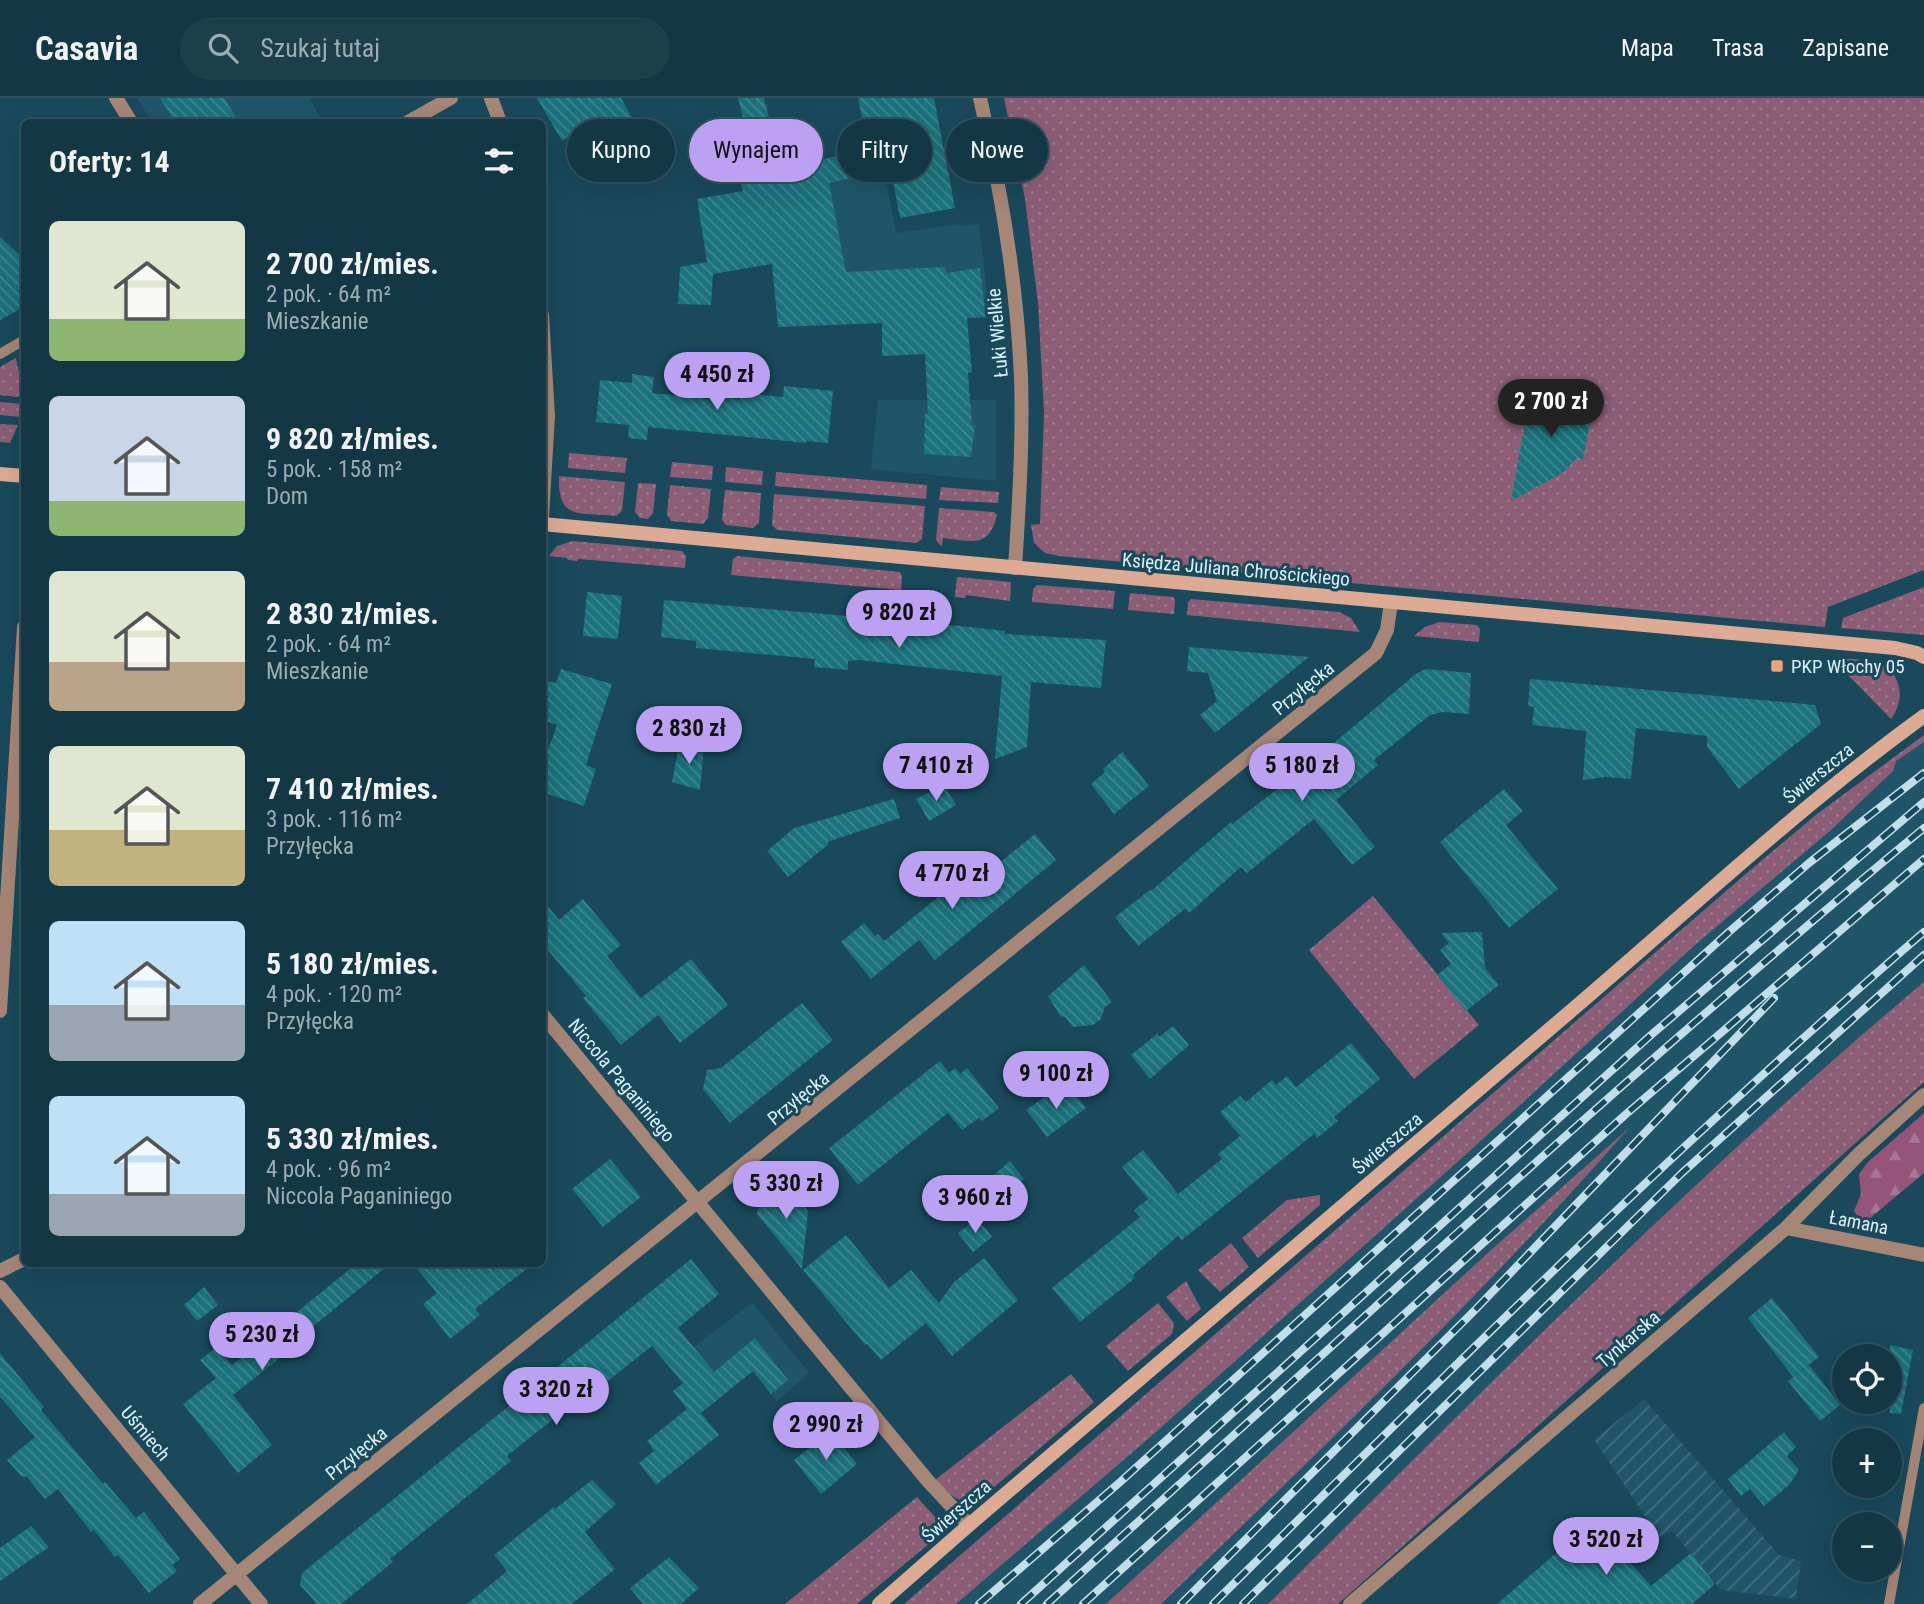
<!DOCTYPE html>
<html lang="pl">
<meta charset="utf-8">
<style>
:root{--surface:#133744;--page:#1c3f4b;--text:#f1f3f6;--muted:#9dacb2;--line:#32515d;--accent:#bca0f2}
body{margin:0;font-family:"Roboto Condensed",sans-serif;background:var(--page);color:var(--text);height:100vh;display:flex;flex-direction:column;font-size:26px;white-space:nowrap}
*{box-sizing:border-box;margin:0}
p{font-size:23px;color:var(--muted)}
.icon{flex:none;width:38px;height:38px;fill:none;stroke:currentColor;stroke-width:2;stroke-linecap:round;stroke-linejoin:round}
.map{position:relative;flex:1;overflow:hidden}
.drawer{position:absolute;left:21px;top:21px;width:525px;height:1148px;display:flex;flex-direction:column;background:var(--surface);border-radius:10px;box-shadow:0 7px 28px #0002,0 0 0 2px var(--line)}
.drawer>*{flex:none}
.top-card{position:absolute;left:567px;top:21px;width:665px;height:63px;display:flex;gap:14px}
.fabs{position:absolute;left:1832px;top:1246px;display:grid;gap:14px}
.fabs a{display:grid;place-items:center;width:70px;height:70px;border-radius:50%;background:var(--surface);box-shadow:0 7px 28px #0002,0 0 0 2px var(--line);font-size:35px}
.price{position:absolute;translate:-50% -60px;padding:0 16px;border-radius:24px;background:var(--accent);color:#111;font-size:23px;line-height:46px;filter:drop-shadow(0 2px 4px #0008)}
.price::after{content:'';position:absolute;left:50%;top:42px;width:21px;height:16px;margin-left:-10px;background:inherit;clip-path:polygon(0 0,100% 0,50% 100%)}
.price.active{background:#222;color:#fff}
ul{padding:0;list-style:none}
li{display:flex;align-items:center;gap:21px;height:175px;padding:0 28px}
li span{display:grid;place-items:center;flex:none;width:196px;height:140px;border-radius:10px;color:#555}
li>.icon{margin-inline-start:auto}
span .icon{width:84px;height:84px;fill:#fffc;stroke-width:1}
li b{font-size:30px}
h2{display:flex;justify-content:space-between;align-items:center;height:84px;padding:0 28px;font-size:30px}
.chip{padding:0 24px;border-radius:32px;background:var(--surface);box-shadow:0 7px 28px #0002,0 0 0 2px var(--line);font-size:24px;line-height:63px}
.chip.active{background:var(--accent);color:#111}
header{display:flex;align-items:center;gap:42px;box-sizing:border-box;height:98px;padding:0 35px;background:var(--surface);border-bottom:2px solid var(--line)}
header strong{font-size:33px}
nav{display:flex;gap:38px;margin-inline-start:auto;font-size:24px}
.search{width:490px;height:63px;background:var(--page);display:flex;align-items:center;gap:18px;box-sizing:border-box;padding:0 24px;border-radius:38px;color:var(--muted);font-size:26px}
.map>svg:first-child{display:block}
.built{fill:#205569}
.industrial{fill:url(#industrial-furrows)}
.green{fill:url(#green-dots)}
.forest{fill:url(#forest-firs)}
.building{fill:url(#building-back-hatch)}
.lines{fill:none;stroke-linecap:round;stroke-linejoin:round}
.lane{stroke:#a68677;stroke-width:10}
.street{stroke:#a68677;stroke-width:14}
.secondary{stroke:#ddab94;stroke-width:14}
.rail-casing{stroke:#c2deea;stroke-width:8}
.rail{stroke:#19495b;stroke-width:5;stroke-dasharray:16;stroke-linecap:butt}
.poi-dot{fill:#f1a27b;stroke:#19495b;stroke-width:2.5}
.labels{text-anchor:middle;stroke-width:6;stroke-linejoin:round;paint-order:stroke}
.street-label{font-size:19px;fill:#d9f2fd;stroke:#19495b}
.poi-label{font-size:19px;fill:#d9f2fd;stroke:#19495b;text-anchor:start}
</style>
<header>
<strong>Casavia</strong>
<div class="search"><svg class="icon" aria-label="search" viewBox="0 0 24 24"><circle cx="10" cy="10" r="6"/><path d="M15 15l6 6"/></svg>Szukaj tutaj</div>
<nav><a>Mapa</a><a>Trasa</a><a>Zapisane</a></nav>
</header>
<div class="map">
<svg width="1924" height="1506" viewBox="0 0 1924 1506">
<defs>
<pattern id="industrial-furrows" width="10" height="10" patternUnits="userSpaceOnUse" patternTransform="scale(1.75)"><rect width="10" height="10" fill="#205569"/><path d="M-1 1l2-2M0 10L10 0M9 11l2-2" fill="none" stroke="#406e7f"/></pattern>
<pattern id="green-dots" width="8" height="8" patternUnits="userSpaceOnUse" patternTransform="scale(1.75)"><rect width="8" height="8" fill="#8c5e76"/><path d="M2 2h.1M6 6h.1" fill="none" stroke="#9c768a" stroke-width="1.8" stroke-linecap="round"/></pattern>
<pattern id="forest-firs" width="22" height="20" patternUnits="userSpaceOnUse" patternTransform="scale(1.75)"><rect width="22" height="20" fill="#955578"/><path d="M5 1l3.5 6h-7zM16 11l3.5 6h-7z" fill="#a87693"/></pattern>
<pattern id="building-back-hatch" width="6" height="6" patternUnits="userSpaceOnUse" patternTransform="scale(1.75)"><rect width="6" height="6" fill="#1b727c"/><path d="M-1 5l2 2M0 0l6 6M5-1l2 2" fill="none" stroke="#3c8790"/></pattern>
</defs>
<rect width="100%" height="100%" fill="#19495b"/>
<!-- built -->
<path class="built" d="M137,0H309L323,24H152Z
M880,50L896,135L959,126L960,128L979,126L990,219L948,222L771,153L756,75Z
M878,302H996V383L871,371Z
M1924,644V884L1822,973L1597,1180L1268,1506H915L1896,663Z
M752,1204L809,1275L777,1303L753,1273L704,1312L669,1269Z"/>
<!-- industrial -->
<path class="industrial" d="M1644,1301L1779,1457L1801,1463L1796,1501L1721,1492L1672,1433L1659,1439L1594,1342Z"/>
<!-- green -->
<path class="green" d="M1004,0H1924V472L1828,509L1825,529L1059,458L1045,455L1034,445L1031,427L1040,426L1044,314L1038,205L1025,101Z
M16,260L23,294L17,299L0,297V269Z
M0,304L22,306L21,319L0,317Z
M0,326L18,327L10,345L0,344Z
M569,355L627,360L625,375L568,370Z
M672,364L713,368L712,382L670,379Z
M726,369L763,373L762,387L725,384Z
M776,374L927,387L926,401L775,388Z
M559,378L625,384L622,413L616,418C580,414 557,423 559,378Z
M638,385L656,386L653,415L648,421L640,420L635,414Z
M670,387L711,391L708,420L703,426L671,423L667,416Z
M941,389L999,394L998,405L939,402Z
M725,392L761,395L759,425L753,430L726,427L722,422Z
M774,396L925,408L922,441L916,445L777,432L772,427Z
M939,410L994,414L997,417C989,451 972,443 943,440L942,448L940,447L936,442Z
M573,443L682,453L686,458L685,470L579,461L577,463L568,462L567,460L549,458L557,448Z
M737,458L900,474L902,478L901,492L731,477L733,461Z
M957,479L1011,484L1010,503L966,497L965,500L955,499Z
M1037,487L1115,493L1113,511L1032,504L1033,491Z
M1924,489V537L1841,530L1843,520Z
M1130,495L1173,499L1175,502L1174,516L1128,512Z
M1191,501L1339,514L1351,520L1360,534L1187,517L1188,504Z
M1439,524L1477,527L1480,531L1479,544L1414,538L1425,529Z
M1840,560C1850,561 1862,561 1873,564C1901,570 1907,600 1891,621L1843,572H1838Z
M1924,637V644L1896,663L1893,673L1831,732L1696,846L1473,1050L1156,1334L956,1506H904L1748,774L1817,716Z
M1373,798L1479,927L1414,981L1309,852Z
M1924,884V984L1338,1506H1268C1482,1294 1693,1078 1924,884Z
M1629,1030C1482,1198 1321,1352 1161,1506H1106L1490,1153Z
M1320,1097V1107L1258,1160L1242,1140L1287,1102Z
M1231,1145L1249,1169L1220,1194L1198,1172Z
M1186,1183L1201,1211L1187,1223L1166,1199Z
M1158,1205L1174,1225L1172,1236L1128,1273L1106,1248Z
M1071,1276L1094,1304L978,1403C957,1406 949,1396 935,1382Z
M917,1399L935,1419L936,1429L931,1444L857,1506H785Z"/>
<!-- forest -->
<path class="forest" d="M1924,1015V1075L1863,1126L1854,1113L1861,1096L1859,1076L1868,1064Z"/>
<!-- building -->
<path class="building" d="M160,0H224L239,24H175Z
M537,0H621L658,66L632,82L603,31L579,44L574,35L562,43Z
M738,0H764L782,70L843,57L848,81L829,85L846,174L945,169L946,175L980,170L986,219L967,220L972,274L968,275L972,327H975L971,359L924,356L925,316H928L925,256L882,258V225L778,229L772,166L713,176L711,207L678,206L680,169L707,164L697,101L743,93L733,53L750,50Z
M858,0H934L955,110L900,120L884,35L866,39Z
M0,139L24,161V209L0,222Z
M632,276L654,279L652,295L717,302V299L740,301V295L783,299L784,288L833,293L828,345L806,343V345L648,329L647,342L628,340L629,327L596,324L600,282L632,285Z
M1556,286L1575,294L1591,320L1583,361L1577,360L1564,374L1511,403L1528,308Z
M587,494L622,498L618,541L583,538Z
M664,502L960,528L1005,533V536L1106,542L1101,590L1031,584L1027,649L995,661L1002,578L859,562L848,563V572L814,569L815,561L696,550V543L661,539Z
M1189,549L1309,559L1215,635L1200,617L1217,603L1208,575L1187,573Z
M561,571L612,586L586,667L596,671L584,708L542,694V668L557,627L544,622L549,609L542,607V597L547,583L556,585Z
M1426,571L1471,575L1469,616L1443,614L1430,617L1374,662L1378,667L1336,702L1375,749L1352,767L1314,721L1247,775L1241,769L1189,815L1185,811L1138,848L1115,819L1150,792L1151,793L1231,724L1232,726L1307,668L1326,648L1335,644L1417,575Z
M1530,581L1815,607L1821,626L1739,691L1707,649V638L1636,630L1631,681L1606,679L1583,682L1586,633L1532,627L1534,609L1528,608Z
M680,643L704,649L700,692L672,684Z
M1122,654L1149,688L1114,716L1091,686L1105,674L1103,671Z
M944,687L956,707L929,723L916,701Z
M1504,691L1523,713L1506,727L1558,791L1509,830L1440,744Z
M894,701L900,720L827,744L829,746L788,779L767,753L794,730Z
M1035,736L1056,762L935,862L919,842L871,881L841,844L864,825L875,838L878,836L884,843L969,774L977,783Z
M542,801L559,822L583,801L621,847L607,858L641,900L691,861L728,907L680,945L658,917L621,947L583,900L586,898L542,845Z
M1482,834L1485,870L1499,887L1466,913L1437,877L1451,866L1440,852L1449,845L1441,835Z
M1084,867L1112,904L1105,909L1101,921L1093,927L1073,929L1065,919L1060,918L1048,898Z
M802,905L833,942L730,1025L703,991L707,972L721,970Z
M1173,928L1189,947L1150,981L1131,957L1157,936L1159,939Z
M1351,945L1380,981L1334,1019L1338,1023L1317,1040L1314,1036L1182,1142L1178,1138L1133,1177L1135,1180L1080,1224L1052,1190L1140,1119L1134,1112L1148,1101L1122,1069L1143,1052L1178,1096L1222,1061L1218,1056L1240,1038L1220,1014L1240,998L1246,1004L1272,982L1276,987L1287,978L1296,989Z
M940,963L949,975L955,970L960,976L967,970L999,1010L982,1023L979,1020L962,1032L948,1015L858,1087L829,1050Z
M1069,989L1086,1010L1047,1039L1026,1012L1052,994L1056,999Z
M610,1061L641,1099L603,1129L572,1091Z
M1010,1063L1024,1081L993,1106L980,1089Z
M785,1085L808,1113L802,1171L757,1116L759,1106Z
M977,1120L992,1139L973,1154L958,1135Z
M846,1137L889,1190L911,1172L939,1205L954,1184L984,1160L1018,1202L952,1258L926,1225L881,1262L867,1246L865,1247L803,1172Z
M691,1161L719,1196L678,1230L714,1274L755,1240L788,1282L771,1296L753,1273L701,1315L719,1337L656,1387L639,1365L654,1353L647,1343L687,1311L673,1293L683,1285L652,1248L595,1293L592,1290L507,1358L511,1363L390,1461L393,1464L341,1506H317L300,1487L302,1475Z
M356,1166H390L311,1230L314,1233L233,1297L272,1347L238,1375L183,1306L216,1280L200,1262L217,1249L232,1267Z
M413,1166H533L475,1211L480,1217L450,1241L423,1206L437,1195Z
M204,1189L218,1207L197,1223L184,1207Z
M1772,1200L1819,1259L1793,1279L1748,1220Z
M1890,1247L1913,1252L1901,1316L1890,1315Z
M0,1255L44,1309L41,1312L103,1386L105,1384L136,1420L144,1414L180,1461L172,1467L177,1473L149,1495L118,1457L115,1459L94,1432L91,1434L58,1391L45,1401L27,1379L21,1378L7,1362L35,1339L0,1299Z
M1809,1267L1840,1307L1820,1323L1788,1283Z
M831,1333L857,1366L821,1396L794,1362Z
M1784,1334L1796,1349L1787,1358L1799,1372L1790,1386L1764,1408L1750,1391L1741,1398L1728,1381Z
M592,1382L616,1406L585,1434L615,1471L572,1506H467L507,1473L494,1457L554,1409L555,1411Z
M1596,1421L1612,1438L1609,1441L1651,1488L1691,1455L1715,1486L1692,1506H1497Z
M31,1428L49,1449L0,1483V1450Z
M669,1459L699,1490L681,1506H643L630,1490Z"/>
<g class="lines">
<!-- lane -->
<path class="lane" d="M0,256L24,242
M1889,1506L1924,1310"/>
<!-- street -->
<path class="street" d="M116,0L131,24
M491,0L500,24
M980,0C1001,91 1017,185 1021,279C1023,343 1019,407 1015,470
M408,24L451,0
M542,217L548,318L542,419
M0,913L24,529
M542,916L928,1383L969,1427
M1786,1130L1924,1157
M0,1173L24,1161
M0,1189L261,1506
M200,1506L1376,555L1387,532L1391,504
M1350,1506L1786,1130L1859,1056L1924,997"/>
<!-- secondary -->
<path class="secondary" d="M0,376L24,378
M542,426L1895,550L1917,555L1924,559
M879,1506L969,1427C1170,1255 1371,1084 1572,912C1688,813 1800,708 1924,618"/>
<defs>
<path id="rail" d="M979,1506L1119,1385L1730,833L1809,765L1924,675
M1021,1506L1651,937L1924,704
M1047,1506C1337,1245 1623,978 1924,730
M1083,1506L1625,1017L1924,761
M1181,1506L1475,1212L1774,900
M1213,1506C1445,1277 1676,1047 1924,834
M1243,1506L1682,1075L1924,857"/>
</defs>
<!-- rail casing -->
<use href="#rail" class="rail-casing"/>
<!-- rail -->
<use href="#rail" class="rail"/>
</g>
<!-- markers -->
<rect class="poi-dot" x="1770" y="561" width="14" height="14" rx="3.5"/>
<g class="labels">
<!-- street labels -->
<g class="street-label">
<text transform="translate(997 235) rotate(-95)" y="7">Łuki Wielkie</text>
<text transform="translate(1236 471) rotate(5)" y="7">Księdza Juliana Chrościckiego</text>
<text transform="translate(1303 590) rotate(-39)" y="7">Przyłęcka</text>
<text transform="translate(1818 675) rotate(-39)" y="7">Świerszcza</text>
<text transform="translate(622 982) rotate(50)" y="7">Niccola Paganiniego</text>
<text transform="translate(798 1000) rotate(-39)" y="7">Przyłęcka</text>
<text transform="translate(1387 1045) rotate(-40)" y="7">Świerszcza</text>
<text transform="translate(1859 1124) rotate(11)" y="7">Łamana</text>
<text transform="translate(1628 1241) rotate(-41)" y="7">Tynkarska</text>
<text transform="translate(146 1335) rotate(50)" y="7">Uśmiech</text>
<text transform="translate(356 1355) rotate(-39)" y="7">Przyłęcka</text>
<text transform="translate(956 1413) rotate(-41)" y="7">Świerszcza</text>
</g>
<!-- poi labels -->
<g class="poi-label">
<text x="1791" y="575">PKP Włochy 05</text>
</g>
</g>
</svg>
<div class="fabs">
<a><svg class="icon" aria-label="locate" viewBox="0 0 24 24"><circle cx="12" cy="12" r="6"/><path d="M12 2v4M12 18v4M2 12h4M18 12h4"/></svg></a>
<a>+</a>
<a>−</a>
</div>
<b class="price" style="left:717px;top:314px">4 450 zł</b>
<b class="price active" style="left:1551px;top:341px">2 700 zł</b>
<b class="price" style="left:899px;top:552px">9 820 zł</b>
<b class="price" style="left:689px;top:668px">2 830 zł</b>
<b class="price" style="left:936px;top:705px">7 410 zł</b>
<b class="price" style="left:1302px;top:705px">5 180 zł</b>
<b class="price" style="left:952px;top:813px">4 770 zł</b>
<b class="price" style="left:1056px;top:1013px">9 100 zł</b>
<b class="price" style="left:786px;top:1123px">5 330 zł</b>
<b class="price" style="left:975px;top:1137px">3 960 zł</b>
<b class="price" style="left:262px;top:1274px">5 230 zł</b>
<b class="price" style="left:556px;top:1329px">3 320 zł</b>
<b class="price" style="left:826px;top:1364px">2 990 zł</b>
<b class="price" style="left:1606px;top:1479px">3 520 zł</b>
<div class="top-card">
<a class="chip">Kupno</a>
<a class="chip active">Wynajem</a>
<a class="chip">Filtry</a>
<a class="chip">Nowe</a>
</div>
<section class="drawer">
<h2>Oferty: 14<svg class="icon" aria-label="filters" viewBox="0 0 24 24"><path d="M4 7h16M4 17h16"/><circle cx="9" cy="7" r="2"/><circle cx="15" cy="17" r="2"/></svg></h2>
<ul>
<li><span style="background:linear-gradient(#dfe7d0 70%,#8fb573 0)"><svg class="icon" aria-label="home" viewBox="0 0 24 24"><path d="M3 11l9-7 9 7M6 9v11h12V9"/></svg></span><div><b>2 700 zł/mies.</b><p>2 pok. · 64 m²</p><p>Mieszkanie</p></div></li>
<li><span style="background:linear-gradient(#c9d6e8 75%,#8fb573 0)"><svg class="icon" aria-label="home" viewBox="0 0 24 24"><path d="M3 11l9-7 9 7M6 9v11h12V9"/></svg></span><div><b>9 820 zł/mies.</b><p>5 pok. · 158 m²</p><p>Dom</p></div></li>
<li><span style="background:linear-gradient(#dfe7d0 65%,#b9a48a 0)"><svg class="icon" aria-label="home" viewBox="0 0 24 24"><path d="M3 11l9-7 9 7M6 9v11h12V9"/></svg></span><div><b>2 830 zł/mies.</b><p>2 pok. · 64 m²</p><p>Mieszkanie</p></div></li>
<li><span style="background:linear-gradient(#dfe7d0 60%,#c2b280 0)"><svg class="icon" aria-label="home" viewBox="0 0 24 24"><path d="M3 11l9-7 9 7M6 9v11h12V9"/></svg></span><div><b>7 410 zł/mies.</b><p>3 pok. · 116 m²</p><p>Przyłęcka</p></div></li>
<li><span style="background:linear-gradient(#bfe0f5 60%,#9aa5b1 0)"><svg class="icon" aria-label="home" viewBox="0 0 24 24"><path d="M3 11l9-7 9 7M6 9v11h12V9"/></svg></span><div><b>5 180 zł/mies.</b><p>4 pok. · 120 m²</p><p>Przyłęcka</p></div></li>
<li><span style="background:linear-gradient(#bfe0f5 70%,#9aa5b1 0)"><svg class="icon" aria-label="home" viewBox="0 0 24 24"><path d="M3 11l9-7 9 7M6 9v11h12V9"/></svg></span><div><b>5 330 zł/mies.</b><p>4 pok. · 96 m²</p><p>Niccola Paganiniego</p></div></li>
</ul>
</section>
</div>
